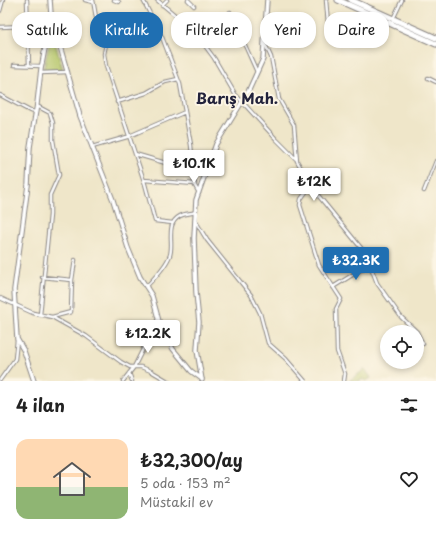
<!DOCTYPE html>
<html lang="tr">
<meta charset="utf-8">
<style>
:root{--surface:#fff;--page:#f2f2f2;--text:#222;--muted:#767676;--accent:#1f6fb2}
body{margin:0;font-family:"Playpen Sans",sans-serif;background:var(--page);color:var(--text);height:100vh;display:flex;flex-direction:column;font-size:15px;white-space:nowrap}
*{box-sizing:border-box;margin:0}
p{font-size:13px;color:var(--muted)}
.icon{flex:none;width:22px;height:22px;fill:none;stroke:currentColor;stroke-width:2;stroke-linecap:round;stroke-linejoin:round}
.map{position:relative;height:381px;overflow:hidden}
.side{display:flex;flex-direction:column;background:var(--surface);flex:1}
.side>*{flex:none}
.hud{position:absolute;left:12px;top:12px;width:412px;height:36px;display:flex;gap:8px}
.controls{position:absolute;left:380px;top:325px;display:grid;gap:8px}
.controls a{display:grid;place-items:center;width:44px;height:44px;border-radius:50%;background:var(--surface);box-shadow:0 2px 6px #0003;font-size:20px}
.price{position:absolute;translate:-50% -34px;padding:0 9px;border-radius:4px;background:#fff;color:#222;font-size:13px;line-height:26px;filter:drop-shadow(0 1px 2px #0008)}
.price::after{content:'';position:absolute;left:50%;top:24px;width:12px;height:9px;margin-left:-6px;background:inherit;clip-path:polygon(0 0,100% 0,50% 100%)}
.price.on{background:var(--accent);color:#fff}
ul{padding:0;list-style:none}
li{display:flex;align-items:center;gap:12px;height:100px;padding:0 16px}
li span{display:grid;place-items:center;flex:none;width:112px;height:80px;border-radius:12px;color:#555}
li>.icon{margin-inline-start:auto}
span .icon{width:48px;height:48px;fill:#fffc;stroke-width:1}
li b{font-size:17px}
h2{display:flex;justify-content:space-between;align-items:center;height:48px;padding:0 16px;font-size:17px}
.pill{padding:0 14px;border-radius:16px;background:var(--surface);box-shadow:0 2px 6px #0003;font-size:14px;line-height:36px}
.pill.on{background:var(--accent);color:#fff}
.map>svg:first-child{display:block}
.green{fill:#b4c568;stroke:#6b7452}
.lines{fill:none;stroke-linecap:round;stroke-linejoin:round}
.minor-casing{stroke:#888482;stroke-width:4.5}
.tertiary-casing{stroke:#888482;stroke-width:5.5}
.trunk-casing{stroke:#888482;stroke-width:7}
.minor{stroke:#fff;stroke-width:2.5}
.tertiary{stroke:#fff;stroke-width:3.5}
.trunk{stroke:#fff;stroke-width:5}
.labels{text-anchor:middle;stroke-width:4;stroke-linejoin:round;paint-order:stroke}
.district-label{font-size:15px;font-weight:bold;fill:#22223b;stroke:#fcf5e5}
</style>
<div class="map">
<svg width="436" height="381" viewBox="0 0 436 381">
<rect width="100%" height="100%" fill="#fcf5e5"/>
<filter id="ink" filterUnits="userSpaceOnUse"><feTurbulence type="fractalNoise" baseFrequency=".025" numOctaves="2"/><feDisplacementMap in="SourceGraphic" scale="8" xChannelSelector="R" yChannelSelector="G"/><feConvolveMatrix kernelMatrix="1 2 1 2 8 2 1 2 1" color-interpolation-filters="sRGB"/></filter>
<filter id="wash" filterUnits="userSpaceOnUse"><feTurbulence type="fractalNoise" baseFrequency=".012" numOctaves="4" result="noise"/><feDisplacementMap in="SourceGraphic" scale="16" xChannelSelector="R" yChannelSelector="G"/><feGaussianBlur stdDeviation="0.9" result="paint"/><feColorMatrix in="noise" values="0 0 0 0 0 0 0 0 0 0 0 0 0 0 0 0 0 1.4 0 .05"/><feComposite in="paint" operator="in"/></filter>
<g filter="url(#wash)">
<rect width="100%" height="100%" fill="#efe6c9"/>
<!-- green -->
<path class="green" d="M52,31L63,70L43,71Z
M365,369L371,378L366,381L363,379L360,381H349Z"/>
</g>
<g filter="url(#ink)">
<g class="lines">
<defs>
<path id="minor" d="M27,0L29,65
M85,0L93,2
M93,0L97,23L106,44L104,54L106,66L145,184L155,221L173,223
M114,0L119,2
M143,0L162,37L180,84L191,145L195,186L199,193
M157,0L194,31L214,58L235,94L277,140L296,159
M188,0L194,6
M326,0L329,35
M162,5L167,0
M0,11L3,0
M230,12L257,72
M393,19L402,0
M0,27L49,25
M265,44L271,57L279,99L294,125L297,161L313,189L366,254L377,283L401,317L417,332
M14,65L41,66
M40,73L68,72
M428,78L436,82
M0,95L30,111L36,112
M117,102L146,93L165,82L178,79
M37,106L50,113L53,123V140L59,175L50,195V215L40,315
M92,147L127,137L185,112
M135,154L193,171
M144,180L195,184
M311,185L301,199L300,205L319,265L341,299L336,309L337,351L345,374L344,381
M424,191L436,161
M196,222L207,240L251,295L260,313L268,343L286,359L305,381
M42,277L72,280
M146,287C154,278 166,267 170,255C174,242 165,224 180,216C185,213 191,214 195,212
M333,287L370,264
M0,298L33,313L52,317L86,336L121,362L130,367H141L151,371L168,381
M52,317L71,312L72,280L75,260
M417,332L423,344
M129,373L132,381
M0,380L15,359L17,340
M123,381L134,367L158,319"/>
<path id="tertiary" d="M50,0L51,15L80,116L113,200L128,248L140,277L152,296L160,325L173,349L191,371L202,379
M202,380L197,350L199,322L196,292L194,238L196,200L216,144L248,92L263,59L267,0
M34,381L24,351L17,339L14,290L28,185L30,147L37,104L41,69L51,17"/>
<path id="trunk" d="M338,0L436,44
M351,0L436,38"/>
</defs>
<!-- minor casing -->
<use href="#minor" class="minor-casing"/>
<!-- tertiary casing -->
<use href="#tertiary" class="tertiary-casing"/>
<!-- trunk casing -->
<use href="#trunk" class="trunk-casing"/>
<!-- minor -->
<use href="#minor" class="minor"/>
<!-- tertiary -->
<use href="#tertiary" class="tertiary"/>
<!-- trunk -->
<use href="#trunk" class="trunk"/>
</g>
</g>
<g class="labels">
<!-- district labels -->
<g class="district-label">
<text x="237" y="104">Barış Mah.</text>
</g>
</g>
</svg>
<div class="controls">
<a><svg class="icon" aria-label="locate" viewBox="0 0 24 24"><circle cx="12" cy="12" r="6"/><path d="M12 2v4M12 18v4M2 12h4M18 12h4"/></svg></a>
</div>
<b class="price" style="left:194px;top:184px">₺10.1K</b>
<b class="price" style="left:314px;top:202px">₺12K</b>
<b class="price on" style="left:356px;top:281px">₺32.3K</b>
<b class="price" style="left:148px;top:354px">₺12.2K</b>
<div class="hud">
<a class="pill">Satılık</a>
<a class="pill on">Kiralık</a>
<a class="pill">Filtreler</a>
<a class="pill">Yeni</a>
<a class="pill">Daire</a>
</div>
</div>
<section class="side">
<h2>4 ilan<svg class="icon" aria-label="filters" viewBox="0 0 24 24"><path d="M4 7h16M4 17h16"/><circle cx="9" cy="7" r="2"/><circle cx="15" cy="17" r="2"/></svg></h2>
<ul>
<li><span style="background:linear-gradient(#ffd9b3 60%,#8fb573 0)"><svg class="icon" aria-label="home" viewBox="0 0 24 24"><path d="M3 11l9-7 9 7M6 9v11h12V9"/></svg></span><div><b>₺32,300/ay</b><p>5 oda · 153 m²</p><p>Müstakil ev</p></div><svg class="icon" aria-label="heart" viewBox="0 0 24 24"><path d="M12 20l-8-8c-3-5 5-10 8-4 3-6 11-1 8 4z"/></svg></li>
</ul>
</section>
